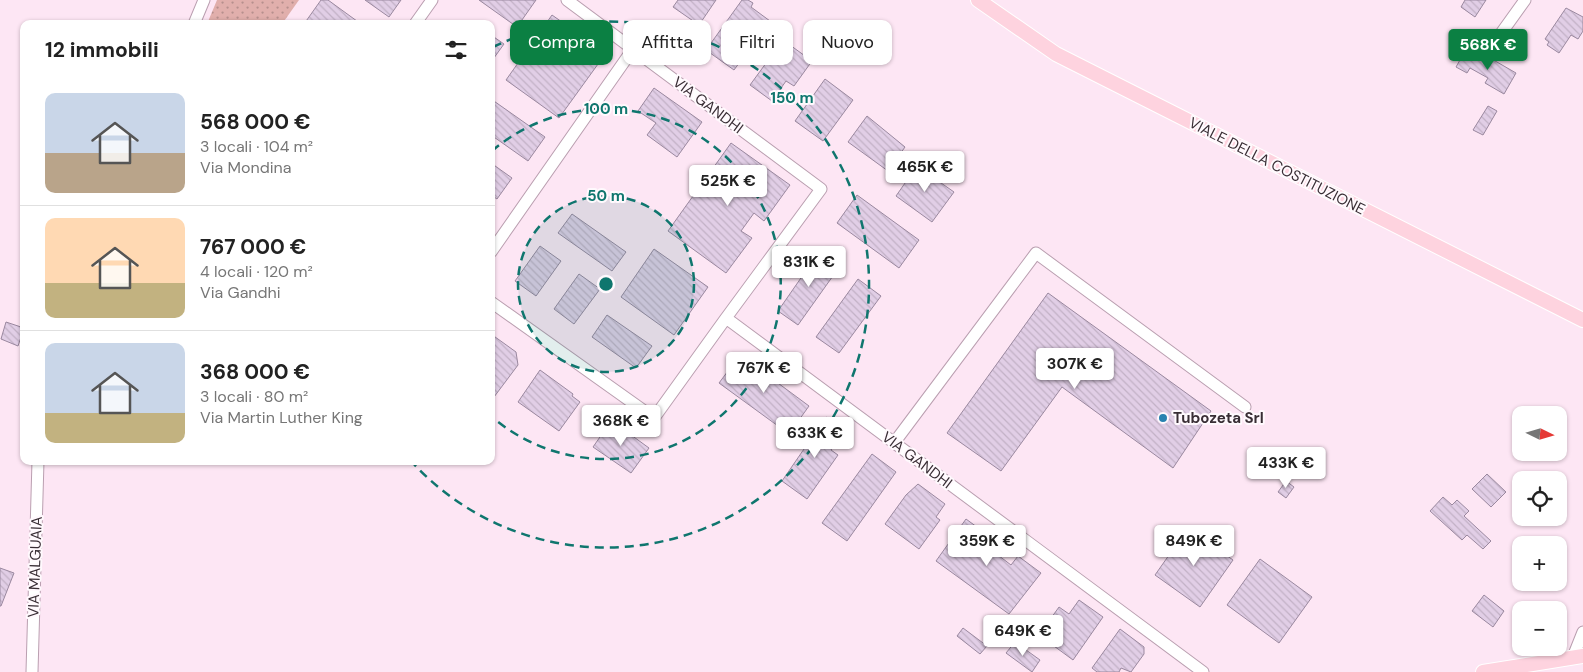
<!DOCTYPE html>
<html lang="it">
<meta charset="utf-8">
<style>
:root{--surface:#fff;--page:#f6f6f6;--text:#222;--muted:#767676;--line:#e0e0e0;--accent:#0b8043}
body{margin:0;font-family:"DM Sans",sans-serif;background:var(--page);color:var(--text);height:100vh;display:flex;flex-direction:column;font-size:19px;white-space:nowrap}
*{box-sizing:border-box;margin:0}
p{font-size:16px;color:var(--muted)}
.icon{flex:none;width:28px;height:28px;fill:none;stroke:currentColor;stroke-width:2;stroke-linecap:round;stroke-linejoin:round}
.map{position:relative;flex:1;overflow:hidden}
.details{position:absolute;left:20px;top:20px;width:475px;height:445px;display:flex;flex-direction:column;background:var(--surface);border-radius:10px;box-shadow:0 1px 4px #0004}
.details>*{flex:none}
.banner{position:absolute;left:510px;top:20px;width:475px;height:45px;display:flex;gap:10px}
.needle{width:32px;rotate:95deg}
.fabs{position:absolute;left:1512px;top:406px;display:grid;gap:10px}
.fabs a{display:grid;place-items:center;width:55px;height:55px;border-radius:10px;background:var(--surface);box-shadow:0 1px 4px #0004;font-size:25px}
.price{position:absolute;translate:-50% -42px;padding:0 11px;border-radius:5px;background:#fff;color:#222;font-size:16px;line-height:32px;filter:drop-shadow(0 1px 2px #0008)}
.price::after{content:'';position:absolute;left:50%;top:30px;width:15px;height:11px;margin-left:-8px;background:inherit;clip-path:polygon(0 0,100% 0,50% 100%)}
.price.on{background:var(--accent);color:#fff}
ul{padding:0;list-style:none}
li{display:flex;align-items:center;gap:15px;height:125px;padding:0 25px}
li+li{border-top:1px solid var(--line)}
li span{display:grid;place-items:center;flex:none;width:140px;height:100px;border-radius:10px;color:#555}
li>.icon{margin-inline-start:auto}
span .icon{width:60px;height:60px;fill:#fffc;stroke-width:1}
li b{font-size:21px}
h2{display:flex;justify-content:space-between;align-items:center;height:60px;padding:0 25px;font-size:21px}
.pill{padding:0 18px;border-radius:10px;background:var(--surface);box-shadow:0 1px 4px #0004;font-size:18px;line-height:45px}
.pill.on{background:var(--accent);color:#fff}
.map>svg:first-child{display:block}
.park{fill:url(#park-dots)}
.building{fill:url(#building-back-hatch);stroke:#9a889f}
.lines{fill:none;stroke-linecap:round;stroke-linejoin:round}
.minor-casing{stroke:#ba9fb0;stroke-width:13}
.major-casing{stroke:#fff;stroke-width:16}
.minor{stroke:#fff;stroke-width:11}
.major{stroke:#fed3df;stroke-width:14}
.ring{fill:none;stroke:#0f766e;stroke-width:2.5;stroke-dasharray:9 6}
.poi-dot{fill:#2882b0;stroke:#fff9fd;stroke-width:2}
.labels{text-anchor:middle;stroke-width:4;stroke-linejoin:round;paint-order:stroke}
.street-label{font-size:15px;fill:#392e35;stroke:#fff9fd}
.poi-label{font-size:15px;font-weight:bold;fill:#392e35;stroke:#fff9fd;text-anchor:start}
.centre{fill:#0f766e;stroke:#fff9fd;stroke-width:2.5}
.ring-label{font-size:15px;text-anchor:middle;font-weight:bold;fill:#0f766e;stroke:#fff9fd;stroke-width:4;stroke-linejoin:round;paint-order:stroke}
</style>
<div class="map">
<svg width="1583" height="672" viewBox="0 0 1583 672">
<defs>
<pattern id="park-dots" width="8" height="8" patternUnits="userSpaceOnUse" patternTransform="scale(1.25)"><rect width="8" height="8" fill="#e1afac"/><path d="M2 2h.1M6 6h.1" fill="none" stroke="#b78f8d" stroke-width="1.8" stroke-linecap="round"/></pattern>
<pattern id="building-back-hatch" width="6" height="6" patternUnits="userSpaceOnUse" patternTransform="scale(1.25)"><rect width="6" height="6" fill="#e1cee6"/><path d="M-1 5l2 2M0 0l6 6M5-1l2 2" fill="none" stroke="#c2b1c6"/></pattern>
</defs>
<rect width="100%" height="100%" fill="#fde6f4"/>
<!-- park -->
<path class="park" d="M217,0H299L282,24H207Z"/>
<!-- building -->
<path class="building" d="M321,0H328L361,24H304Z
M365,0H401L389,17Z
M479,0H536L517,27Z
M678,0H716L699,25L673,7Z
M742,0H748L753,3L751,7L770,21L734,70L706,50Z
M1465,0H1486L1475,17L1461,7Z
M1566,8L1583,17V31L1578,39L1571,35L1559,53L1547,45L1549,42L1545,39Z
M552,15L606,53L559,118L506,80Z
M491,35L504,44L491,62Z
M783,40L812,61L794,86L786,81L772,101L750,85Z
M1465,51L1487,64L1490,58L1516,73L1504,94L1485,83L1488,78L1470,68L1467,73L1456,67Z
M825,79L853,100L823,141L795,121Z
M654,88L702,122L677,157L647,135L656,123L638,111Z
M491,99L545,137L528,161L491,135Z
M1488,106L1497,111L1483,135L1473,130Z
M867,116L905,147L888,171L848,142Z
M731,143L790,185L764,221L754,213L741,231L752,238L726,273L668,231Z
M491,163L512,178L497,199L491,195Z
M919,163L936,176L934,178L954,192L932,222L896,196Z
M857,195L919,240L899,268L837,223Z
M572,214L626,252L612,271L558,233Z
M540,246L561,261L536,296L515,281Z
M654,249L708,287L674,335L621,297Z
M819,252L840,266L798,325L778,311Z
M579,274L600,289L574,324L554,309Z
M858,279L881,296L839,353L816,337Z
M1048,293L1211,411L1173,468L1062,387L1001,471L947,433Z
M607,315L652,346L636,368L592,337Z
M6,322L24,328L18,346L1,339Z
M491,334L516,352L518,365L491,401Z
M740,355L809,406L789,434L719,383Z
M540,370L573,394L572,396L580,402L559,431L518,402Z
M826,417L845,430L831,450L838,455L807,499L782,481Z
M609,424L614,427L616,424L649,448L631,473L593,447Z
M872,454L896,472L847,541L822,523Z
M1487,474L1506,492L1491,507L1472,489Z
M1286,481L1294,487L1286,498L1278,492Z
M918,484L945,504L936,517L940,520L919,549L885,524L906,495Z
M1443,497L1452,505L1457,500L1469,511L1464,516L1491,541L1483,549L1467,535L1462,540L1430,511Z
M966,519L1000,544L994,552L1011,565L1018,556L1041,573L1009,614L936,561Z
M1188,528L1233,560L1200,607L1155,575Z
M1260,559L1312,597L1279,643L1227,605Z
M0,568L14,573L1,606H0Z
M1484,595L1504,611L1493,627L1472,611Z
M1079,600L1103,617L1073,660L1039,635L1059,607L1069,614Z
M963,628L987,646L980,654L957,636Z
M1120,629L1144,647V654L1131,672L1121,668L1119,672H1097L1092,668Z
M1015,642L1040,660L1032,672L1006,653Z"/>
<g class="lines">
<defs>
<path id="minor" d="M567,0L821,189L726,318L1203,672
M194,24L204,0
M415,24L432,0
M1492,46L1525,0
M491,252L633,49
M491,302L654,418L726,318
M894,443L1036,253L1245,407
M1573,657L1583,632
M32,672L38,461"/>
<path id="major" d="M978,0L1056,54L1583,320
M1483,672L1583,656"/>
</defs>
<!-- minor casing -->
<use href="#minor" class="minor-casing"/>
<!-- major casing -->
<use href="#major" class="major-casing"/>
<!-- minor -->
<use href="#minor" class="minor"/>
<!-- major -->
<use href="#major" class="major"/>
</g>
<!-- distance rings -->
<circle cx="606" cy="284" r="88" fill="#0f766e" fill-opacity=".12"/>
<g class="ring">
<circle cx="606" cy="284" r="88"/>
<path d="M492 151A175 175 0 1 1 492 417"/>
<path d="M493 47A263 263 0 1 1 412 462"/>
</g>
<!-- markers -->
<circle class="poi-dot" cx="1163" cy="418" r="5"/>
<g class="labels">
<!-- street labels -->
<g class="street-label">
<text transform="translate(708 105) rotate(37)" y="5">VIA GANDHI</text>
<text transform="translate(1277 166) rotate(27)" y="5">VIALE DELLA COSTITUZIONE</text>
<text transform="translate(917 460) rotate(37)" y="5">VIA GANDHI</text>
<text transform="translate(35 567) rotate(-88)" y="5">VIA MALGUAIA</text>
</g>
<!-- poi labels -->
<g class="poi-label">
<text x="1173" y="423">Tubozeta Srl</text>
</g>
</g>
<circle cx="606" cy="284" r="8" class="centre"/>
<g class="ring-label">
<text x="792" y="103">150 m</text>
<text x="606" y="114">100 m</text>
<text x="606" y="201">50 m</text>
</g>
</svg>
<div class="fabs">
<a><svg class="needle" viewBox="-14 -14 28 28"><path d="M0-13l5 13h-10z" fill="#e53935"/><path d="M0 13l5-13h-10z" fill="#767676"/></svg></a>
<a><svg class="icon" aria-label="locate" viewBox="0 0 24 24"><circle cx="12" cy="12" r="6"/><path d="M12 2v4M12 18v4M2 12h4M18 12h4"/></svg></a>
<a>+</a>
<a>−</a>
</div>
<b class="price on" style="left:1488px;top:71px">568K €</b>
<b class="price" style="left:925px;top:193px">465K €</b>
<b class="price" style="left:728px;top:207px">525K €</b>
<b class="price" style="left:809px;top:288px">831K €</b>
<b class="price" style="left:1075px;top:390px">307K €</b>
<b class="price" style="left:764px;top:394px">767K €</b>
<b class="price" style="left:621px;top:447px">368K €</b>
<b class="price" style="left:815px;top:459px">633K €</b>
<b class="price" style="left:1286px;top:489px">433K €</b>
<b class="price" style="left:987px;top:567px">359K €</b>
<b class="price" style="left:1194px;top:567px">849K €</b>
<b class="price" style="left:1023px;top:657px">649K €</b>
<div class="banner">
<a class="pill on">Compra</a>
<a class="pill">Affitta</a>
<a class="pill">Filtri</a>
<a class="pill">Nuovo</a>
</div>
<section class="details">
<h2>12 immobili<svg class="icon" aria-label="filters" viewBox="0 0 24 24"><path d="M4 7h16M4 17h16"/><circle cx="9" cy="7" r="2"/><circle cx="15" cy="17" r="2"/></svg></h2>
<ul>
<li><span style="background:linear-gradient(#c9d6e8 60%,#b9a48a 0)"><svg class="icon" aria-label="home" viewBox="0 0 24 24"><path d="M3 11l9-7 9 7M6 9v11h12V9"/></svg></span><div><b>568 000 €</b><p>3 locali · 104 m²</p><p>Via Mondina</p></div></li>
<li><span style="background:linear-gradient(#ffd9b3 65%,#c2b280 0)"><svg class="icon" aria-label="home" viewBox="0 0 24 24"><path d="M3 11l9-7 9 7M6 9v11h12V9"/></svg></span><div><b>767 000 €</b><p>4 locali · 120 m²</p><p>Via Gandhi</p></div></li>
<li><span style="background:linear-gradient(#c9d6e8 70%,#c2b280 0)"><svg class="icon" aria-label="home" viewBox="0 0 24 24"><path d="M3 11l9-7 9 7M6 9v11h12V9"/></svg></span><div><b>368 000 €</b><p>3 locali · 80 m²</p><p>Via Martin Luther King</p></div></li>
</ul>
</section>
</div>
